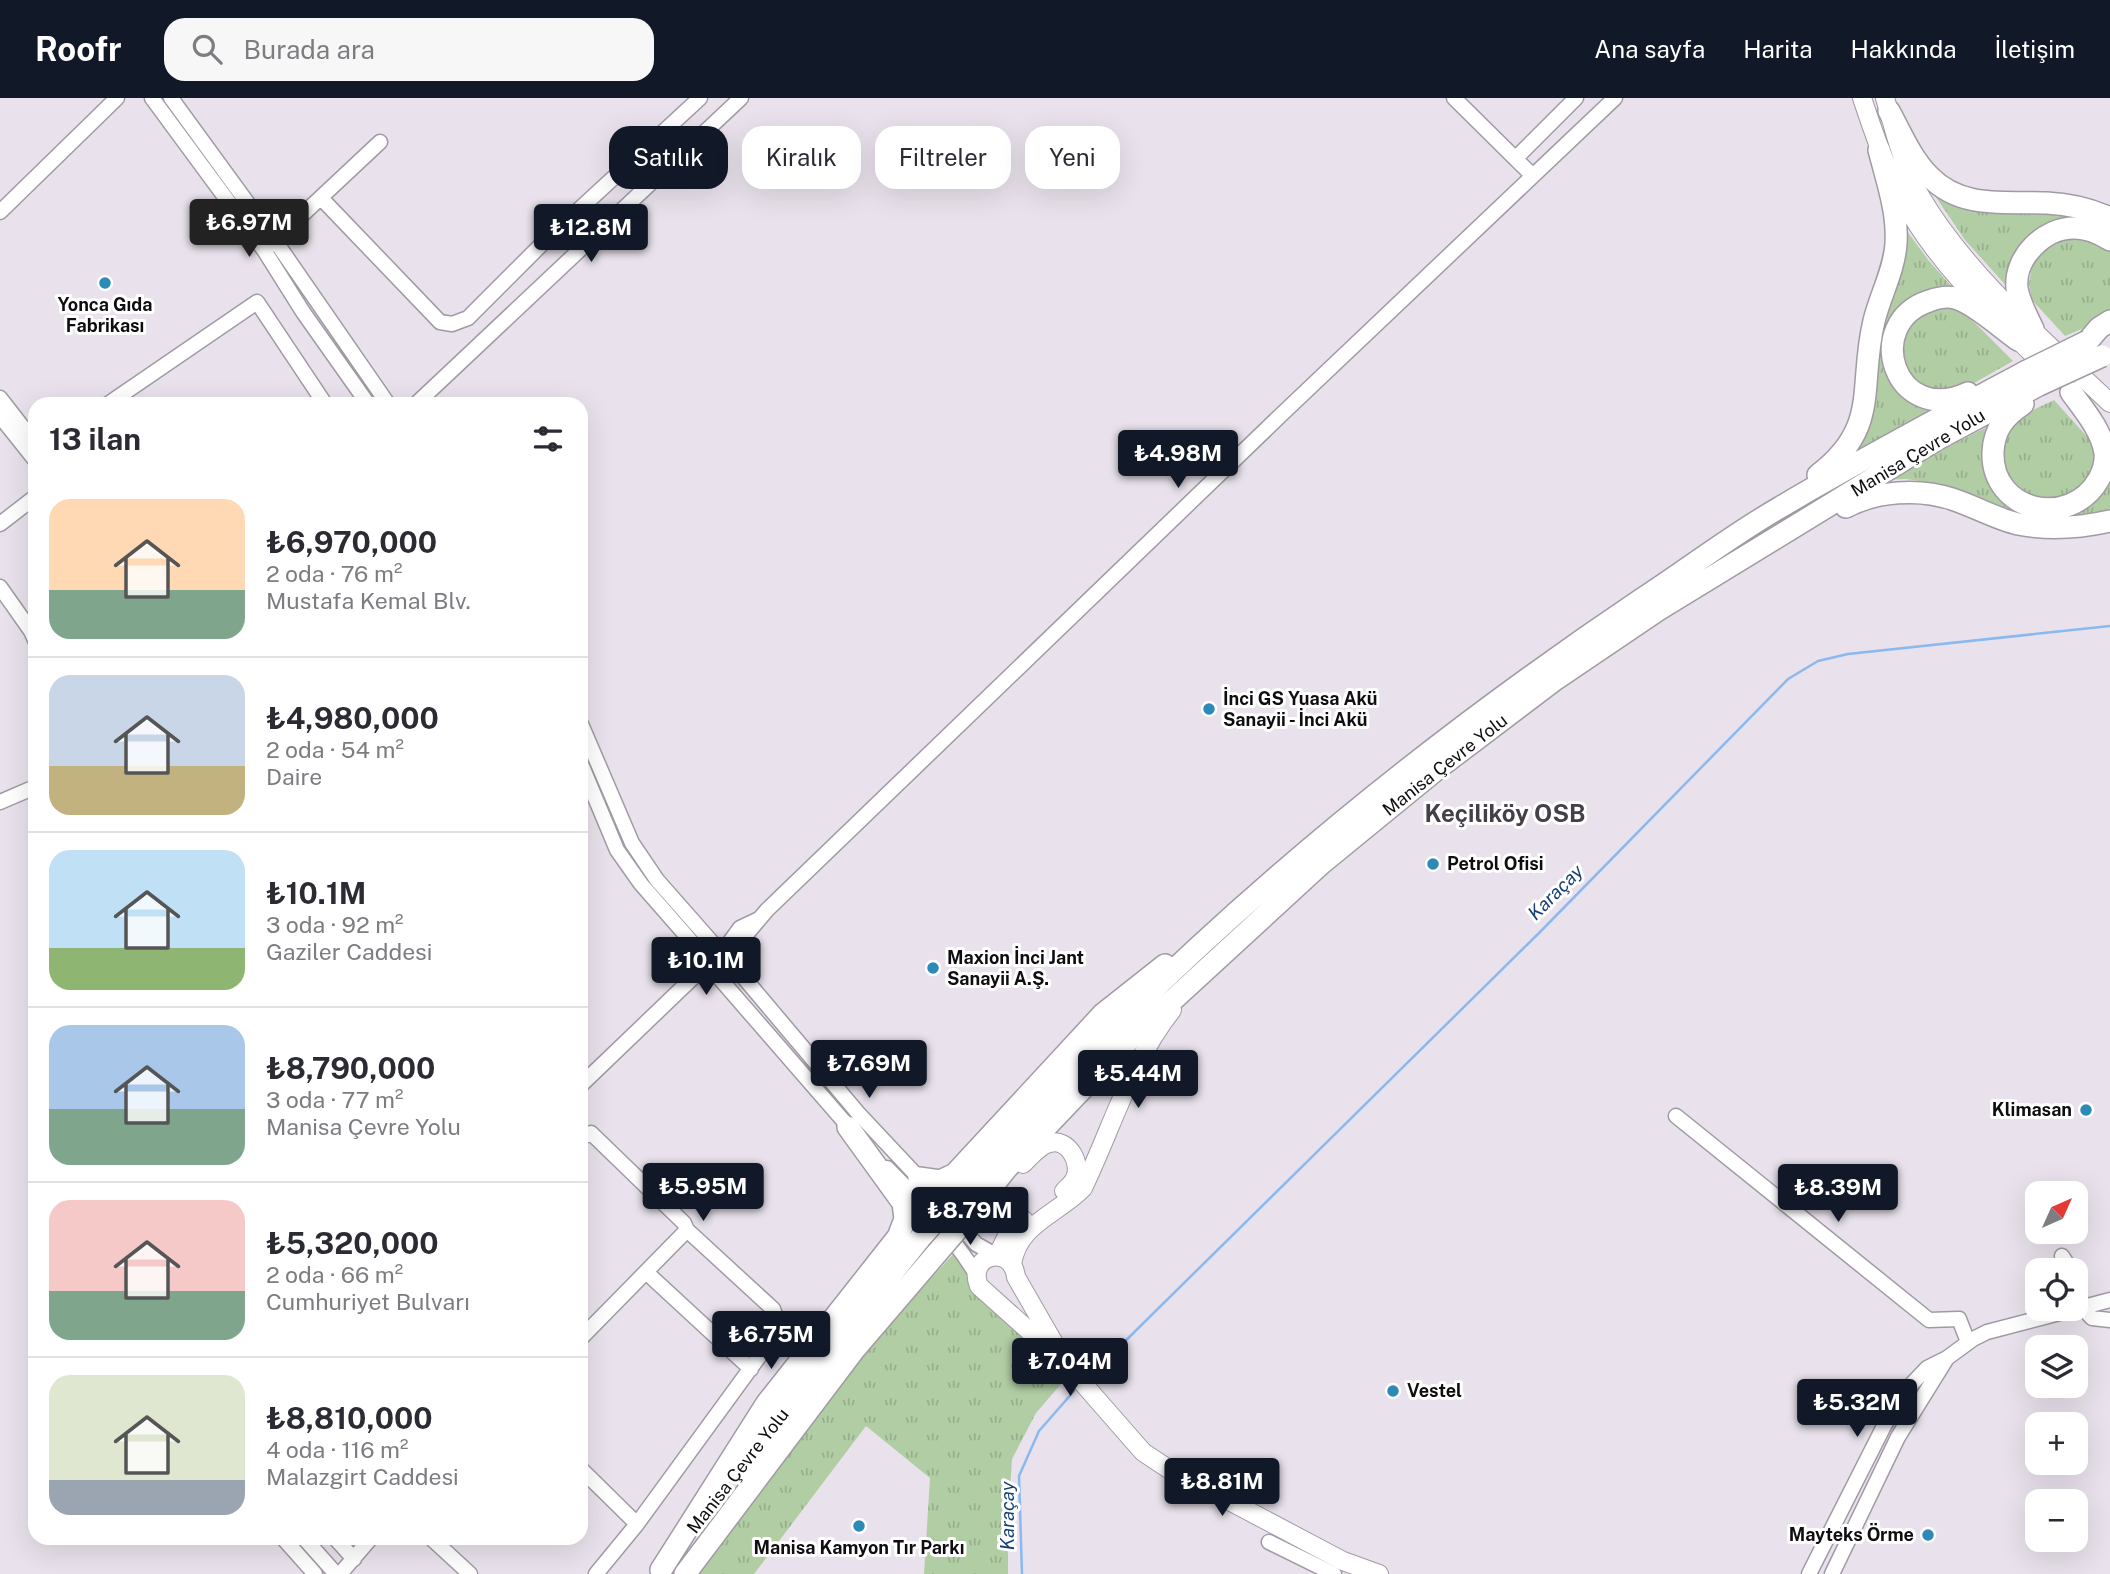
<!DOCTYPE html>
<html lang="tr">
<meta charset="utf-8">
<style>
:root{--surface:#fff;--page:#f7f7f7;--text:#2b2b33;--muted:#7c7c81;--line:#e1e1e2;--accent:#111827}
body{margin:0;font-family:"Public Sans",sans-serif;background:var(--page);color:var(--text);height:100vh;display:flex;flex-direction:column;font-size:26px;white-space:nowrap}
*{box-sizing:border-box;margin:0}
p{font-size:23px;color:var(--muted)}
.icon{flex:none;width:38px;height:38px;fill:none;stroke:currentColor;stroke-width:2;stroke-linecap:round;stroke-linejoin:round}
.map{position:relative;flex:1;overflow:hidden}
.sheet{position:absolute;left:28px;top:299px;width:560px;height:1148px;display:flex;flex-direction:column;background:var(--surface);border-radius:21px;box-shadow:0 7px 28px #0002}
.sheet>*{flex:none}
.banner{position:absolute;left:609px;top:28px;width:665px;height:63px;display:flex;gap:14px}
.needle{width:46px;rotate:45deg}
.controls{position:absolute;left:2025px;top:1083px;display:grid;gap:14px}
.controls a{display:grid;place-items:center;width:63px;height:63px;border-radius:14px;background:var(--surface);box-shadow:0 7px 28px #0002;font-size:35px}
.price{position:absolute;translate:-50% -60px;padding:0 16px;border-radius:7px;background:var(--accent);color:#fff;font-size:23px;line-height:46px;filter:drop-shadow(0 2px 4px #0008)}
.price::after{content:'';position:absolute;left:50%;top:42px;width:21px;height:16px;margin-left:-10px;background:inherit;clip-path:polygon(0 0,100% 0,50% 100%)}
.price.on{background:#222;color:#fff}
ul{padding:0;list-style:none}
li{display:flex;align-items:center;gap:21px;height:175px;padding:0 21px}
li+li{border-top:2px solid var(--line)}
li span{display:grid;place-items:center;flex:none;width:196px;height:140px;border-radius:21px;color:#555}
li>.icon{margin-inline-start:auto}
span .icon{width:84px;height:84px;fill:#fffc;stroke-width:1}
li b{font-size:30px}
h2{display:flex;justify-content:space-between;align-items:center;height:84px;padding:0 21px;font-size:30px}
.tag{padding:0 24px;border-radius:21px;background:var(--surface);box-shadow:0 7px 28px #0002;font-size:24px;line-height:63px}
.tag.on{background:var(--accent);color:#fff}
header{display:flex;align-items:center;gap:42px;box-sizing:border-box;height:98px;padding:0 35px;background:var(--accent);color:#fff}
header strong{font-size:33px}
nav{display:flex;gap:38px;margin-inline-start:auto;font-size:24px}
.search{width:490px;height:63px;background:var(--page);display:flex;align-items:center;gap:18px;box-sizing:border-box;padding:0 24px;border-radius:21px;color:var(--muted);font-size:26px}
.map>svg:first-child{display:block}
.grass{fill:url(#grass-tufts)}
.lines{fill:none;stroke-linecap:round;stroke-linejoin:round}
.stream{stroke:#8bb8ef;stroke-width:2.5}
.minor-casing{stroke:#a19aa4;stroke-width:17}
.major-casing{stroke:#a19aa4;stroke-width:20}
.highway-casing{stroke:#a19aa4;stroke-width:24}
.minor{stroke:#fff;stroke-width:14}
.major{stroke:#fff;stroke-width:18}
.highway{stroke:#fff;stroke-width:21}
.highway-bridge-casing{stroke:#a19aa4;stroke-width:24;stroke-linecap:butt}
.highway-bridge{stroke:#fff;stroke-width:21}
.poi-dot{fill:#2d89b6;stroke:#fff;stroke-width:2.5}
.labels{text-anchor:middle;stroke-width:6;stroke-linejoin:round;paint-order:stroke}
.poi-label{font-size:18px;font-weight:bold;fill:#0f0d10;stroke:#fff;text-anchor:start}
.street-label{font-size:18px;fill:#0f0d10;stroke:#fff}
.water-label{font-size:19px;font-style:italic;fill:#144172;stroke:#fff}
.district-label{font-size:24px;font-weight:bold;fill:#454048;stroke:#fff}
</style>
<header>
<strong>Roofr</strong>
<div class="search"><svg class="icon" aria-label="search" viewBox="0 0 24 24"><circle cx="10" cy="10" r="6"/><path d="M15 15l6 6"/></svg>Burada ara</div>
<nav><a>Ana sayfa</a><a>Harita</a><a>Hakkında</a><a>İletişim</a></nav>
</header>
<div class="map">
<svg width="2110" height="1476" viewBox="0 0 2110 1476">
<defs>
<pattern id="grass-tufts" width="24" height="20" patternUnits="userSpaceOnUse" patternTransform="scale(1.75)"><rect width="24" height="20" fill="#b1cda4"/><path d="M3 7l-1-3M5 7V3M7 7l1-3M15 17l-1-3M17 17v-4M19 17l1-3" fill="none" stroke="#97af8c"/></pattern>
</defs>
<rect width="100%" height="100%" fill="#e9e2ec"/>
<!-- grass -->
<path class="grass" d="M1929,89L2056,110L2101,124L2053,126L2010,192L1965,142Z
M1904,129L1929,163L1954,191C1905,192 1901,207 1886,249L1938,312L1847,361L1872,279Z
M2072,136L2107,149L2110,154V216L2099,224L2065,238L2032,202L2029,186L2032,169L2040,154Z
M1945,206L1960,210L2013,263L1960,293L1926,296L1901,271V234L1914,218Z
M2054,302L2091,343L2096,363L2091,380L2079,394L2047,404C2026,394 1998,384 2000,354C2001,344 2009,332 2012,322Z
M1991,327L1987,369L2044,417L2110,366V412L2066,422L2017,416L1925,384L1906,381L1883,382Z
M957,1152L973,1187L1067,1279L1036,1315L1012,1361L1008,1421V1476H924L930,1380L866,1328L754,1476H696L859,1258Z"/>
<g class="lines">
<!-- stream -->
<path class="stream" d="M1109,1259L1541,833L1788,581L1818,563L1848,556L2110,528
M1022,1476L1019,1378L1039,1333L1074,1293"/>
<defs>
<path id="minor" d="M152,0L264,152L303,214L368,306
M171,0L276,144L388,306
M1454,0L1533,78
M1516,60L1576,0
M322,101L440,224L452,226L468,220L546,142L700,0
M0,114L117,0
M269,148L380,44
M0,300L35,345
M108,306L257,204L325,306
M416,306L741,0
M0,318L35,362
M0,426L35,399
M0,489L31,533L35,542
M581,626L632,745L657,782L716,849
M581,666L617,752L641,786L704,858
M0,704L35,689
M724,852L740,830L759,821
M728,858L720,850C710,849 704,854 703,864L711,874H719L726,870L728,858L767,812L1283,315L1615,0
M729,862L858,1015L919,1080L976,1146L997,1158
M715,875L854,1035
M581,987L705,868
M1676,1018L1929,1222L1959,1221L1968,1244
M581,1039L591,1035L684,1125L687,1132L581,1240
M887,1070C920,1103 952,1137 976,1176
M2062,1158L2071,1172
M646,1174L751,1271
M2076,1184L2082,1209L2092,1220L2110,1222
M2076,1211L2110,1202
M581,1371L637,1426L596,1476
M637,1426L780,1230L773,1211L687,1132
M283,1440L315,1476
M304,1440L336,1476
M335,1440L354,1461
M431,1440L470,1476
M1269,1444L1334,1476
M340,1476L371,1440
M1809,1476L1885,1326L1909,1289L1927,1270L1947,1260L1973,1241L1987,1234L2075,1211
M1832,1476L1898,1339L1947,1260"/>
<path id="major" d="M1862,0C1874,36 1886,71 1904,104C1939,169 1998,222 2050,273
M1885,0C1895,34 1903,70 1922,101C1968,178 2045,243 2110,305
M1023,1066C1030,1059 1040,1047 1050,1045C1068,1040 1082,1065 1075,1080C1073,1085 1068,1089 1064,1093
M997,1158L1006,1140L1024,1122
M1012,1167C1017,1126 1058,1116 1083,1090C1112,1030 1130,965 1172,912
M1066,1266L1016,1179C1012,1145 966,1157 979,1188L1066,1266L1143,1354L1167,1370L1343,1463L1379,1476"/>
<path id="highway" d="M1889,13C1901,35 1911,60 1929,78C1962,112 2005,103 2047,105C2069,106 2090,111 2110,120
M2033,231C2027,218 2019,204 2017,190C2014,159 2045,129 2075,130C2088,130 2099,135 2110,142
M2088,243L2099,230L2110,223
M1968,295C1894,329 1862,225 1929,203C1937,200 1947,198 1955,200C1975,206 2001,230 2018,242
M2023,306C2005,318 1994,331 1993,354C1991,414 2070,432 2099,381C2103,373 2106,364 2105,355C2102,333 2084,312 2071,294
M1818,377C1881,329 1858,289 1874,223C1880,198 1894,173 1896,146C1898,114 1887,83 1879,52
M1846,409C1876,393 1919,390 1952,401C1974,408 1996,421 2018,426C2049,432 2079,430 2110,423
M919,1080L940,1083L955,1076L1103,916L1165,867
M952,1104C1151,872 1389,671 1642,501C1688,471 1732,437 1779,410C1860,362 1943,318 2025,274
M968,1119L1006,1071L1125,946L1322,765L1437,671L1556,581L1658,512L1936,342L2039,287
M740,1371L835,1246L922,1138
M661,1472L767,1305L898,1139L905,1121L903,1105L848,1029
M685,1476L854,1252L937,1155"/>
</defs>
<!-- minor casing -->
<use href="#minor" class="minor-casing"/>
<!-- major casing -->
<use href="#major" class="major-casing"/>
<!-- highway casing -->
<use href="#highway" class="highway-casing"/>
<!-- minor -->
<use href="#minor" class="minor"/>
<!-- major -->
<use href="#major" class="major"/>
<!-- highway -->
<use href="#highway" class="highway"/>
<defs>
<path id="highway-bridge" d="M2025,274L2088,243
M2039,287L2102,258
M922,1138L952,1104
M937,1155L968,1119"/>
</defs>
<!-- highway-bridge casing -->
<use href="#highway-bridge" class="highway-bridge-casing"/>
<!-- highway-bridge -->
<use href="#highway-bridge" class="highway-bridge"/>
</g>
<!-- markers -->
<g class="poi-dot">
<circle cx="105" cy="185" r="7"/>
<circle cx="1209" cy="611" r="7"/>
<circle cx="1433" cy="766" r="7"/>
<circle cx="933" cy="870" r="7"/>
<circle cx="2086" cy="1012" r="7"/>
<circle cx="1393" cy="1293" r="7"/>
<circle cx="859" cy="1428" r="7"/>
<circle cx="1928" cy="1437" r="7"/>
</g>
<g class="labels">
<!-- poi labels -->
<g class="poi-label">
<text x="105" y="213" text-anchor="middle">Yonca Gıda<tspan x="105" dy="21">Fabrikası</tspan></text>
<text x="1223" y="607">İnci GS Yuasa Akü<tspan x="1223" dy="21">Sanayii - İnci Akü</tspan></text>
<text x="1447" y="772">Petrol Ofisi</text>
<text x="947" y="866">Maxion İnci Jant<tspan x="947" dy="21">Sanayii A.Ş.</tspan></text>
<text x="2072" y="1018" text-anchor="end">Klimasan</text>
<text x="1407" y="1299">Vestel</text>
<text x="1914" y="1443" text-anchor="end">Mayteks Örme</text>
<text x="859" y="1456" text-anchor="middle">Manisa Kamyon Tır Parkı</text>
</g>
<!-- street labels -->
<g class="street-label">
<text transform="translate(1918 355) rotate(-31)" y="6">Manisa Çevre Yolu</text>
<text transform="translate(1445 667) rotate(-38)" y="6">Manisa Çevre Yolu</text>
<text transform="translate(738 1373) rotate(-52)" y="6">Manisa Çevre Yolu</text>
</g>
<!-- water labels -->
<g class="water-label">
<text transform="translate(1555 794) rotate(-45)" y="7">Karaçay</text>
<text transform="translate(1007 1418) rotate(-90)" y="7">Karaçay</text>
</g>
<!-- district labels -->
<g class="district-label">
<text x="1505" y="724">Keçiliköy OSB</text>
</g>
</g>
</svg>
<div class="controls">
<a><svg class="needle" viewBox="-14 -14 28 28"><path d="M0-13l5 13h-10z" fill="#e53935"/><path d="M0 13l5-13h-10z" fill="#7c7c81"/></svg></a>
<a><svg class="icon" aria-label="locate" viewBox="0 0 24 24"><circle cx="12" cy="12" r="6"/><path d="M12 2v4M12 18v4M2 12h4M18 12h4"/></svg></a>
<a><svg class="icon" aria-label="layers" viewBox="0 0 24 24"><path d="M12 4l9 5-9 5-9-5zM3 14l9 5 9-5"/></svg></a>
<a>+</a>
<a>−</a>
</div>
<b class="price on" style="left:249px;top:161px">₺6.97M</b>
<b class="price" style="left:591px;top:166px">₺12.8M</b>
<b class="price" style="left:1178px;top:392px">₺4.98M</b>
<b class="price" style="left:706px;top:899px">₺10.1M</b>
<b class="price" style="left:869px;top:1002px">₺7.69M</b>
<b class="price" style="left:1138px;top:1012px">₺5.44M</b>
<b class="price" style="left:703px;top:1125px">₺5.95M</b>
<b class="price" style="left:1838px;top:1126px">₺8.39M</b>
<b class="price" style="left:970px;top:1149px">₺8.79M</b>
<b class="price" style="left:771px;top:1273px">₺6.75M</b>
<b class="price" style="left:1070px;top:1300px">₺7.04M</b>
<b class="price" style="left:1857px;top:1341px">₺5.32M</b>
<b class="price" style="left:1222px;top:1420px">₺8.81M</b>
<div class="banner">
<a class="tag on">Satılık</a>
<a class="tag">Kiralık</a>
<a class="tag">Filtreler</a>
<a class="tag">Yeni</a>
</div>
<section class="sheet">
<h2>13 ilan<svg class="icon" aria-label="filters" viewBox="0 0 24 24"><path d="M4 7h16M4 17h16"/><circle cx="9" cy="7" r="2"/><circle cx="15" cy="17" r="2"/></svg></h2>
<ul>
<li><span style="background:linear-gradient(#ffd9b3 65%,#7fa58c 0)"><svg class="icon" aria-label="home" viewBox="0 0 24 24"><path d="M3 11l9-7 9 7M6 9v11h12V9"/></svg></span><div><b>₺6,970,000</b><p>2 oda · 76 m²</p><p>Mustafa Kemal Blv.</p></div></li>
<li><span style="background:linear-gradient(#c9d6e8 65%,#c2b280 0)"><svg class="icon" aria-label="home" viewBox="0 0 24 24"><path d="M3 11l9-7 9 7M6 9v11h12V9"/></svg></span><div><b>₺4,980,000</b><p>2 oda · 54 m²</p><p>Daire</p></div></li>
<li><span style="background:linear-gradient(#bfe0f5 70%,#8fb573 0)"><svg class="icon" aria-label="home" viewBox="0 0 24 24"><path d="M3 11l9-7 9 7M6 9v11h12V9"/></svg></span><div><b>₺10.1M</b><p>3 oda · 92 m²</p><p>Gaziler Caddesi</p></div></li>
<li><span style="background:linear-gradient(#a9c7e8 60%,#7fa58c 0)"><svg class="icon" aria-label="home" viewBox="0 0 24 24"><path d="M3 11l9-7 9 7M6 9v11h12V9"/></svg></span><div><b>₺8,790,000</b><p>3 oda · 77 m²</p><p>Manisa Çevre Yolu</p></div></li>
<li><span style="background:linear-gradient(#f6c9c9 65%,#7fa58c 0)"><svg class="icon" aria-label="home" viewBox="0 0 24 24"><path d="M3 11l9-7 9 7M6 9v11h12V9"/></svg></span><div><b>₺5,320,000</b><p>2 oda · 66 m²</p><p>Cumhuriyet Bulvarı</p></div></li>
<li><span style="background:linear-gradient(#dfe7d0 75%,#9aa5b1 0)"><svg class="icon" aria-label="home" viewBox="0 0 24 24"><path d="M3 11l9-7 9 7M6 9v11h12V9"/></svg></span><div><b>₺8,810,000</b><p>4 oda · 116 m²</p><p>Malazgirt Caddesi</p></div></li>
</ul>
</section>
</div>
